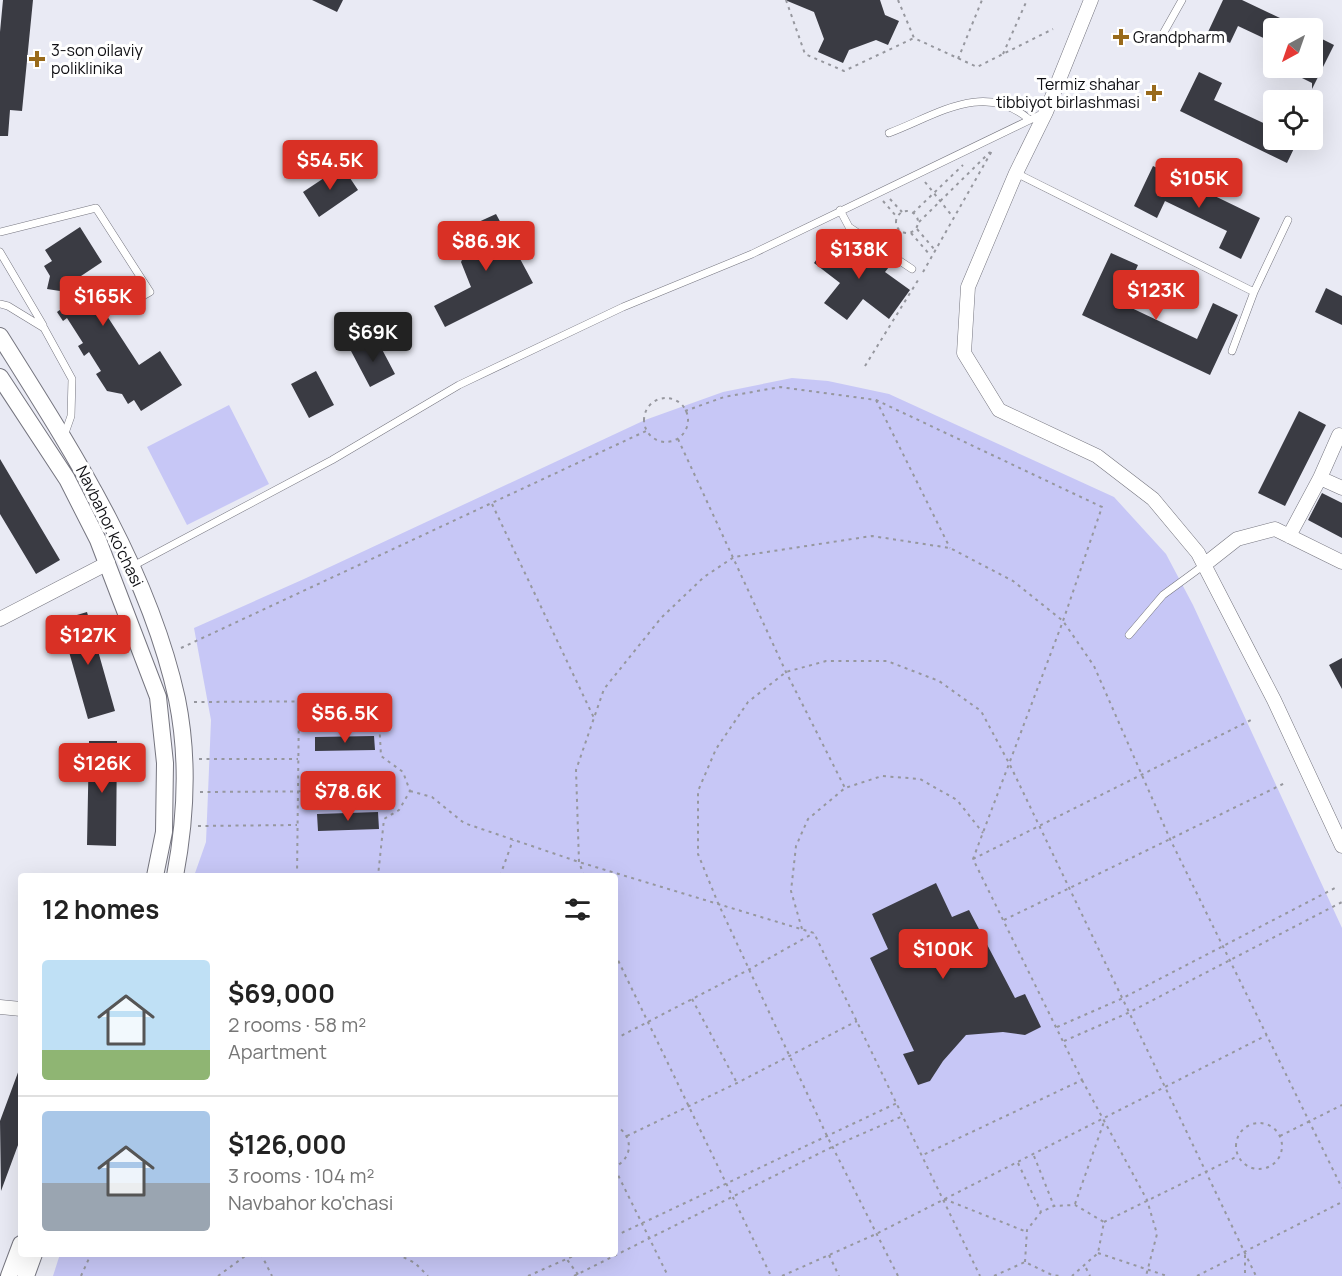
<!DOCTYPE html>
<meta charset="utf-8">
<style>
:root{--surface:#fff;--page:#f6f6f6;--text:#222;--muted:#767676;--line:#e0e0e0;--accent:#d93025}
body{margin:0;font-family:Manrope,sans-serif;background:var(--page);color:var(--text);height:100vh;display:flex;flex-direction:column;font-size:22px;white-space:nowrap}
*{box-sizing:border-box;margin:0}
p{font-size:20px;color:var(--muted)}
.icon{flex:none;width:33px;height:33px;fill:none;stroke:currentColor;stroke-width:2;stroke-linecap:round;stroke-linejoin:round}
.map{position:relative;flex:1;overflow:hidden}
.sheet{position:absolute;left:18px;top:873px;width:600px;height:384px;display:flex;flex-direction:column;background:var(--surface);border-radius:6px;box-shadow:0 6px 24px #0002}
.sheet>*{flex:none}
.needle{width:39px;rotate:220deg}
.fabs{position:absolute;left:1263px;top:18px;display:grid;gap:12px}
.fabs a{display:grid;place-items:center;width:60px;height:60px;border-radius:6px;background:var(--surface);box-shadow:0 6px 24px #0002;font-size:30px}
.price{position:absolute;translate:-50% -51px;padding:0 14px;border-radius:6px;background:var(--accent);color:#fff;font-size:20px;line-height:39px;filter:drop-shadow(0 2px 3px #0008)}
.price::after{content:'';position:absolute;left:50%;top:36px;width:18px;height:14px;margin-left:-9px;background:inherit;clip-path:polygon(0 0,100% 0,50% 100%)}
.price.selected{background:#222;color:#fff}
ul{padding:0;list-style:none}
li{display:flex;align-items:center;gap:18px;height:150px;padding:0 24px}
li+li{border-top:2px solid var(--line)}
li span{display:grid;place-items:center;flex:none;width:168px;height:120px;border-radius:6px;color:#555}
li>.icon{margin-inline-start:auto}
span .icon{width:72px;height:72px;fill:#fffc;stroke-width:1}
li b{font-size:26px}
h2{display:flex;justify-content:space-between;align-items:center;height:72px;padding:0 24px;font-size:26px}
.map>svg:first-child{display:block}
.green{fill:#c7c7f6}
.building{fill:#3a3b43}
.lines{fill:none;stroke-linecap:round;stroke-linejoin:round}
.service-casing{stroke:#75757f;stroke-width:8}
.minor-casing{stroke:#75757f;stroke-width:15}
.tertiary-casing{stroke:#75757f;stroke-width:18}
.path{stroke:#96979e;stroke-width:2;stroke-dasharray:3 4.5;stroke-linecap:butt}
.service{stroke:#fff;stroke-width:7}
.minor{stroke:#fff;stroke-width:14}
.tertiary{stroke:#fff;stroke-width:16}
.poi-dot{fill:#996a1b;stroke:#fff;stroke-width:2}
.labels{text-anchor:middle;stroke-width:6;stroke-linejoin:round;paint-order:stroke}
.poi-label{font-size:16px;fill:#0e0e12;stroke:#fff;text-anchor:start}
.street-label{font-size:16px;fill:#0e0e12;stroke:#fff}
</style>
<div class="map">
<svg width="1342" height="1276" viewBox="0 0 1342 1276">
<rect width="100%" height="100%" fill="#e9eaf4"/>
<!-- green -->
<path class="green" d="M792,378L828,381L889,394L1114,497L1166,554L1193,605L1342,928V1276H53L60,1254H615V876H194L206,842L211,720L194,628L304,579L645,420L723,392Z
M229,405L269,484L187,525L147,447Z"/>
<!-- building -->
<path class="building" d="M3,0H33L22,111L10,110L8,136H0V32Z
M312,0H343L337,12Z
M785,0H880L885,15L899,21L888,45L876,40L849,50L843,63L818,52L824,39L814,12Z
M1223,0H1242L1301,28H1274V43L1238,26L1230,43L1208,32Z
M1312,34L1334,45L1312,89V83L1282,68H1312Z
M1199,72L1222,83L1214,100L1274,128V140H1298L1287,163L1180,111Z
M342,166L358,190L319,217L303,192Z
M1153,166L1260,218L1241,259L1219,248L1227,231L1165,201L1157,218L1134,206Z
M496,214L533,283L445,327L434,306L471,287L461,262L470,244L474,224Z
M80,227L102,262L81,276L139,365L160,351L182,385L141,411L134,400L128,404L122,394L107,391L96,374L101,371L89,352L84,356L78,346L83,343L67,318L63,321L57,312L68,304L60,291L47,289L50,276L44,266L52,261L45,250Z
M835,234L862,255L866,250L889,267L885,272L910,290L889,319L863,299L847,320L824,303L840,283L814,263Z
M1111,253L1138,265L1121,303L1197,339L1213,303L1238,315L1210,375L1082,315Z
M1326,288L1342,296V325L1315,312Z
M376,338L395,374L370,387L351,351Z
M316,371L334,405L309,418L291,384Z
M1299,411L1326,425L1285,506L1258,493Z
M0,459L60,560L36,574L0,514Z
M1322,493L1342,503V538L1308,520Z
M87,612L115,711L88,719L60,620Z
M1342,658V689L1329,665Z
M374,736L375,750L315,751V737Z
M89,741H117L116,846L87,845Z
M378,812L379,829L318,831L317,814Z
M936,883L952,917L969,910L1015,998L1025,994L1041,1027L1025,1035L1003,1032L966,1035L943,1061L930,1081L918,1085L903,1054L914,1051L870,958L888,949L872,914Z
M20,1067L21,1137L1,1191L0,1121Z"/>
<g class="lines">
<defs>
<path id="service" d="M1164,32L1182,0
M889,133C937,115 984,80 1030,120
M1016,173L1254,292
M840,210L849,227L912,269
M0,232L96,208L150,292L127,305
M0,252L43,325
M0,304L8,306L44,328L72,379L71,416L64,436
M1232,351L1254,292L1288,220
M131,567L332,460L459,385L623,307L752,254L1044,113
M1129,635L1163,595L1204,565"/>
<path id="minor" d="M1091,0L1046,112L1016,173L968,287L964,353L999,410L1097,456L1153,499L1198,553L1274,700L1342,846
M1320,478L1342,488
M1289,536L1320,478L1339,435L1342,436
M1204,565L1237,539L1275,529L1342,562
M0,619L108,563
M0,1007L21,1009"/>
<path id="tertiary" d="M0,336C71,449 148,567 177,699C189,758 186,818 175,876
M0,377L67,479L98,540L158,697L165,763L164,832L155,876
M9,1276L21,1244
M26,1276L34,1254"/>
</defs>
<!-- service casing -->
<use href="#service" class="service-casing"/>
<!-- minor casing -->
<use href="#minor" class="minor-casing"/>
<!-- tertiary casing -->
<use href="#tertiary" class="tertiary-casing"/>
<!-- path -->
<path class="path" d="M786,0L805,54L844,71L914,38
M898,0L914,38L977,67L1053,29
M1003,54L1027,0
M958,59L982,0
M925,182L953,217
M890,199L902,212
M883,201L897,217
M896 222a11 11 0 1 1 22 0a11 11 0 1 1-22 0Z
M913,213L963,165
M919,222L990,152
M917,229L934,249
M911,233L930,255
M923,272L993,149
M865,366L920,277
M644 420a22 22 0 1 1 44 0a22 22 0 1 1-44 0Z
M876,400L950,548
M685,411L724,397L780,387L876,400L1102,507L1063,621L973,859L1082,1080L923,1155
M678,439L786,672L845,788
M492,504L594,718
M181,648L646,431
M194,702L378,701L381,756L403,772L410,791L399,810L384,819L378,876
M199,759H298
M410,791L432,797L464,823L579,862L814,933L980,1276
M200,792L356,791
M198,826L297,825
M973,859L1253,719
M297,876L299,702
M500,876L513,840
M584,876L579,862L576,770L604,689L661,618L704,577L734,557L872,536L950,548L1013,581L1063,621L1094,666L1170,839L1342,1188
M1004,920L1285,783
M802,929L791,891L796,846L808,819L845,788L882,776L920,779L957,800L983,833
M615,954L771,1276
M692,999L737,1083
M1057,1027L1121,999L1335,888
M615,1039L750,969L814,933
M1064,1041L1128,1013L1342,902
M1082,1080L1147,1200L1157,1234L1146,1276
M1236 1146a23 23 0 1 1 46 0a23 23 0 1 1-46 0Z
M615,1125C633,1135 634,1157 615,1167
M627,1136L737,1083L857,1021
M1280,1136L1342,1105
M1034,1156L1054,1206
M1018,1163L1041,1212
M615,1169L668,1276
M944,1199L1027,1232
M1075,1204L1105,1119
M1104,1222L1238,1156
M615,1236L897,1103
M1098,1253L1167,1276
M261,1254L272,1276
M397,1254L415,1263L428,1276
M563,1254L579,1276
M829,1255L839,1276
M1245,1255V1276
M1025,1262L1027,1230L1041,1212L1054,1206L1075,1205L1104,1222L1098,1253L1072,1276
M1086,1268L1090,1276
M81,1276L91,1254
M218,1276L248,1254
M528,1276L578,1254
M574,1276L832,1147L903,1116
M782,1276L876,1234L1267,1035
M898,1276L827,1136L718,903L698,854V791L716,749L748,702L786,672L826,661H887L939,681L981,711L1010,765L1256,1276
M994,1276L1025,1262L1052,1275L1060,1276
M1197,1276L1342,1202"/>
<!-- service -->
<use href="#service" class="service"/>
<!-- minor -->
<use href="#minor" class="minor"/>
<!-- tertiary -->
<use href="#tertiary" class="tertiary"/>
</g>
<!-- markers -->
<g class="poi-dot">
<path d="M1118 28h6v6h6v6h-6v6h-6v-6h-6v-6h6z"/>
<path d="M34 50h6v6h6v6h-6v6h-6v-6h-6v-6h6z"/>
<path d="M1151 84h6v6h6v6h-6v6h-6v-6h-6v-6h6z"/>
</g>
<g class="labels">
<!-- poi labels -->
<g class="poi-label">
<text x="1133" y="43">Grandpharm</text>
<text x="51" y="56">3-son oilaviy<tspan x="51" dy="18">poliklinika</tspan></text>
<text x="1140" y="90" text-anchor="end">Termiz shahar<tspan x="1140" dy="18">tibbiyot birlashmasi</tspan></text>
</g>
<!-- street labels -->
<g class="street-label">
<text transform="translate(110 526) rotate(64)" y="6">Navbahor ko'chasi</text>
</g>
</g>
</svg>
<div class="fabs">
<a><svg class="needle" viewBox="-14 -14 28 28"><path d="M0-13l5 13h-10z" fill="#e53935"/><path d="M0 13l5-13h-10z" fill="#767676"/></svg></a>
<a><svg class="icon" aria-label="locate" viewBox="0 0 24 24"><circle cx="12" cy="12" r="6"/><path d="M12 2v4M12 18v4M2 12h4M18 12h4"/></svg></a>
</div>
<b class="price" style="left:330px;top:191px">$54.5K</b>
<b class="price" style="left:1199px;top:209px">$105K</b>
<b class="price" style="left:486px;top:272px">$86.9K</b>
<b class="price" style="left:859px;top:280px">$138K</b>
<b class="price" style="left:1156px;top:321px">$123K</b>
<b class="price" style="left:103px;top:327px">$165K</b>
<b class="price selected" style="left:373px;top:363px">$69K</b>
<b class="price" style="left:88px;top:666px">$127K</b>
<b class="price" style="left:345px;top:744px">$56.5K</b>
<b class="price" style="left:102px;top:794px">$126K</b>
<b class="price" style="left:348px;top:822px">$78.6K</b>
<b class="price" style="left:943px;top:980px">$100K</b>
<section class="sheet">
<h2>12 homes<svg class="icon" aria-label="filters" viewBox="0 0 24 24"><path d="M4 7h16M4 17h16"/><circle cx="9" cy="7" r="2"/><circle cx="15" cy="17" r="2"/></svg></h2>
<ul>
<li><span style="background:linear-gradient(#bfe0f5 75%,#8fb573 0)"><svg class="icon" aria-label="home" viewBox="0 0 24 24"><path d="M3 11l9-7 9 7M6 9v11h12V9"/></svg></span><div><b>$69,000</b><p>2 rooms · 58 m²</p><p>Apartment</p></div></li>
<li><span style="background:linear-gradient(#a9c7e8 60%,#9aa5b1 0)"><svg class="icon" aria-label="home" viewBox="0 0 24 24"><path d="M3 11l9-7 9 7M6 9v11h12V9"/></svg></span><div><b>$126,000</b><p>3 rooms · 104 m²</p><p>Navbahor ko'chasi</p></div></li>
</ul>
</section>
</div>
